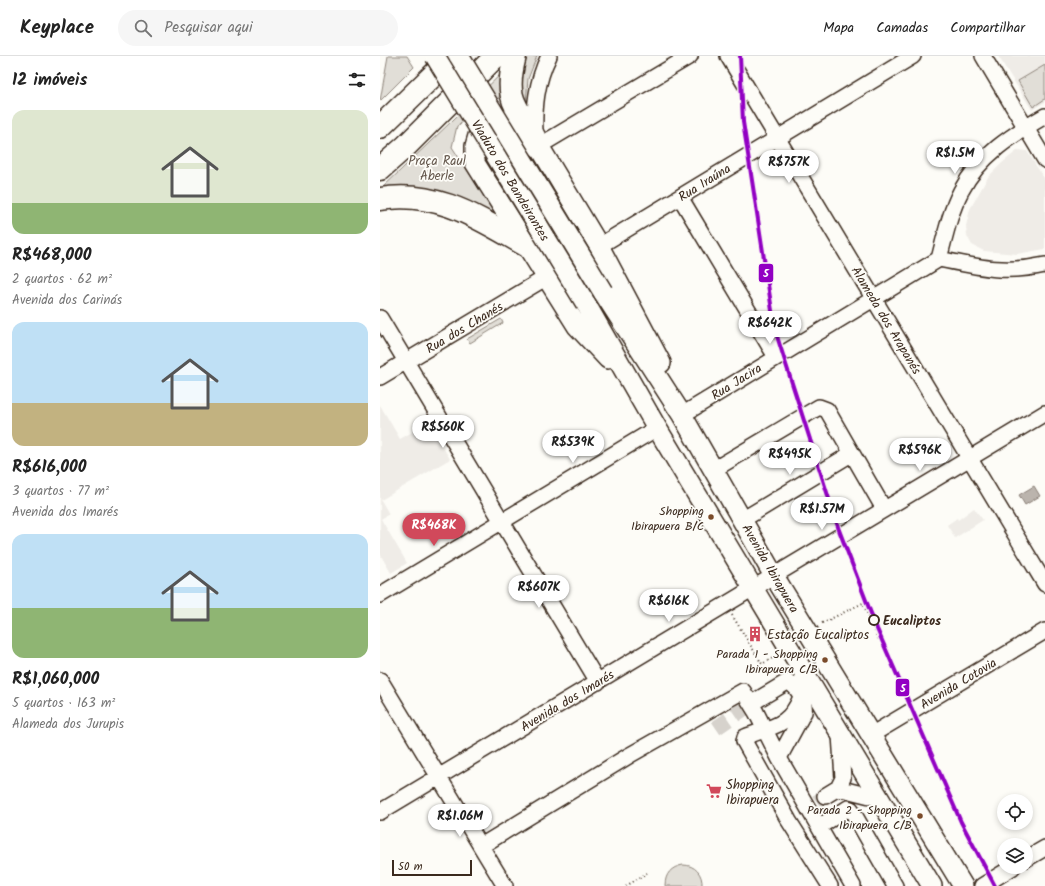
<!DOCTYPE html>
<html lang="pt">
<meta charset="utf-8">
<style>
:root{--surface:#fff;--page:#f6f6f6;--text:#222;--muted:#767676;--line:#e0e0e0;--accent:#d1495b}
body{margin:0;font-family:Kalam,sans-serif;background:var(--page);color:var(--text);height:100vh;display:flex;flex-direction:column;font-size:15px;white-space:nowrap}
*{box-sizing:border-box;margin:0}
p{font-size:13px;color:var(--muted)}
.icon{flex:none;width:22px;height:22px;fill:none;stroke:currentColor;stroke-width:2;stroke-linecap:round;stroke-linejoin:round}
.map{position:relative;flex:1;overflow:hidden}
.details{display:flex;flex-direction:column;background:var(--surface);width:380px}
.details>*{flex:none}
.buttons{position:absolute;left:617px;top:738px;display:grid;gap:8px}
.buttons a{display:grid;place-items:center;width:36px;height:36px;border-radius:50%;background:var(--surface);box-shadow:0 2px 6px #0003;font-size:20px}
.scale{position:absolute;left:12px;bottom:10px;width:80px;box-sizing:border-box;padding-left:4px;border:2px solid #3b2a1e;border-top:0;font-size:11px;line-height:14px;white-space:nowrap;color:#3b2a1e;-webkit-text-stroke:3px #fdfcf7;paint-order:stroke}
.price{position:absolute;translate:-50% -34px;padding:0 9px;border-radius:14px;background:#fff;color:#222;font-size:13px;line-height:26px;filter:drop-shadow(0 1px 2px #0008)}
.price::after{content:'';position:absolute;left:50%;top:24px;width:12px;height:9px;margin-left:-6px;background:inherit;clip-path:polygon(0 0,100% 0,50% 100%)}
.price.selected{background:var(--accent);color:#fff}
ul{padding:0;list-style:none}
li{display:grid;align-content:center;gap:8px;height:212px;padding:0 12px}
li span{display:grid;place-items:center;height:124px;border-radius:12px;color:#555}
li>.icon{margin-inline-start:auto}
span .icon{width:72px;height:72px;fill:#fffc;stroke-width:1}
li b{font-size:17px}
h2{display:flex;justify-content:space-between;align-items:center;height:48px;padding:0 12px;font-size:17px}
header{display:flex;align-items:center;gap:24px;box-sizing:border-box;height:56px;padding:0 20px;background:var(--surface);border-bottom:1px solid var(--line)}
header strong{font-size:19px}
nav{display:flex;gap:22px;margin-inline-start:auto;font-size:14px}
.search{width:280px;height:36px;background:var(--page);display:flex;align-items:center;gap:10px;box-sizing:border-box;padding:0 14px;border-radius:22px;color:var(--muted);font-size:15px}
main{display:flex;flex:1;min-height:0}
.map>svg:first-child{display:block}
.built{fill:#efece7}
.green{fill:#e1ded7;stroke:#8e847a}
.water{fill:#bbb4ad;stroke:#887d74}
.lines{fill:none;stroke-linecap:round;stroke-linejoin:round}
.minor-tunnel{stroke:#d6d2cc;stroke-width:15;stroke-dasharray:15 8;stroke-linecap:butt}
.minor-casing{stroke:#3b2a1e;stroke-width:18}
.major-casing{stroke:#3b2a1e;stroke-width:22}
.highway-casing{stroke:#3b2a1e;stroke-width:25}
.path{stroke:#3b2a1e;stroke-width:2;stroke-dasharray:1 3;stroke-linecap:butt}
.minor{stroke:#fdfcf7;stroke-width:15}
.major{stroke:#fdfcf7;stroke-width:19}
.highway{stroke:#fdfcf7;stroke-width:22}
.major-bridge-casing{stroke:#3b2a1e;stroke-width:22;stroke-linecap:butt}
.major-bridge{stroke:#fdfcf7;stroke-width:19}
.metro-1-casing{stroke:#fdfcf7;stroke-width:7}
.metro-1{stroke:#9200c3;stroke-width:4}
.bus-dot{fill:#7a4b2a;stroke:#fdfcf7;stroke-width:1.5}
.stop-dot{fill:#fdfcf7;stroke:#3b2a1e;stroke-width:2}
.labels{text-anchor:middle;stroke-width:3.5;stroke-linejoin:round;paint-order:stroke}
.bus-label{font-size:12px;fill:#3b2a1e;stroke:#fdfcf7;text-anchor:end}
.park-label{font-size:13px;fill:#64574c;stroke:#fdfcf7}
.street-label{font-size:13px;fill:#3b2a1e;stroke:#fdfcf7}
.stop-label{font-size:13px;font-weight:bold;fill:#3b2a1e;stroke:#fdfcf7;text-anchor:start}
.poi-label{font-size:13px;fill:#3b2a1e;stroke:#fdfcf7;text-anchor:start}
.line-badge{stroke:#fdfcf7;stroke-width:1.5}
.badge-label{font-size:11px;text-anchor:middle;font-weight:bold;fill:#fff}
</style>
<header>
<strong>Keyplace</strong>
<div class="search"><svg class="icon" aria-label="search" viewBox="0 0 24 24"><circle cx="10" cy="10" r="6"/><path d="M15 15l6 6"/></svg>Pesquisar aqui</div>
<nav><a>Mapa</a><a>Camadas</a><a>Compartilhar</a></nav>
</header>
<main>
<section class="details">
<h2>12 imóveis<svg class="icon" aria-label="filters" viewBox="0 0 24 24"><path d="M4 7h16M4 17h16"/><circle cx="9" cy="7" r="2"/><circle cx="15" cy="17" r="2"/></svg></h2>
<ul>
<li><span style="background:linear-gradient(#dfe7d0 75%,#8fb573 0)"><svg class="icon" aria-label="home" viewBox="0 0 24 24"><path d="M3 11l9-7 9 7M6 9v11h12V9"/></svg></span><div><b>R$468,000</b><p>2 quartos · 62 m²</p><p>Avenida dos Carinás</p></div></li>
<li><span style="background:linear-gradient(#bfe0f5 65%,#c2b280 0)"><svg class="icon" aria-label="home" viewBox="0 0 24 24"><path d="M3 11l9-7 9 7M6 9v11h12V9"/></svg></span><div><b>R$616,000</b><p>3 quartos · 77 m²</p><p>Avenida dos Imarés</p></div></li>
<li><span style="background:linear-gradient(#bfe0f5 60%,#8fb573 0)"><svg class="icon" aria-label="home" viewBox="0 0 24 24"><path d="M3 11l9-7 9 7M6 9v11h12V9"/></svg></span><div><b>R$1,060,000</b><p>5 quartos · 163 m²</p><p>Alameda dos Jurupis</p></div></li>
</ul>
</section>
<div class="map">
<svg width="665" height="830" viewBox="0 0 665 830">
<rect width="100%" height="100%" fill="#fdfcf7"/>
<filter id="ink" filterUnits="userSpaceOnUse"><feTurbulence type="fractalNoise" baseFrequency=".025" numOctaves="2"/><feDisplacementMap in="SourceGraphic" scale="8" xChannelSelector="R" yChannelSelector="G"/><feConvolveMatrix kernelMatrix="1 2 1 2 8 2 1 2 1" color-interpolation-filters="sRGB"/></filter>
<g filter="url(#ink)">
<!-- built -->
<path class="built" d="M618,0H665V46L652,54Z
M638,94L647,95L665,124V193L637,198L604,195L592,189L587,180L586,170L590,153L608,121L622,107Z
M0,349L20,383L48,367L70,403L1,444L9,458L1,463L27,507L11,517L0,498Z
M594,452L603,464L575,482L567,469L577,462L578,464Z"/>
<!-- green -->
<path class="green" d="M8,0H27L34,11L0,45Z
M144,0H157L148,23L146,46L139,40Z
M665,9V43L653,51L638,25Z
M123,16L119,42L77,70L72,91L119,163L99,150L83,143L0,134Z
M121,263L123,267L90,287L87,283Z
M303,809C315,809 323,818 322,830H285C285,818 291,811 303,809Z"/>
<!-- water -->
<path class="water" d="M654,430L660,440L645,449L639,439Z"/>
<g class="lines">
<!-- minor-tunnel -->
<path class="minor-tunnel" d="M336,672L377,644
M437,746L445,740"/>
<defs>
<path id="minor" d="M348,0L665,528
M603,0L665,104
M155,80C154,52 156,26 169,0
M159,90L310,0
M300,141L396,301
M219,190L533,0
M559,203C598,211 625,218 665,209
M0,262L218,626
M0,321L167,221
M302,359L559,203C565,180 570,156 581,135C599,100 632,79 665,60
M333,414L439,351L447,354L504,453
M362,464L471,398
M0,539L277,372
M0,624L125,830
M421,641C409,671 392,670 365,681L364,685L409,765L450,830
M377,644L407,626C418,629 426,647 424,656L399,702
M491,679L665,575
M458,732L498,742
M445,740L458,732L463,722L460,679
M0,756L665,357
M439,771L468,752L471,753L515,830
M101,790L250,699L363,635L376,656L399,702L473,830
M646,803L665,792
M602,830L633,811"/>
<path id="major" d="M223,236L302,359L394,520L583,830
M206,248L277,372L552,830
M228,303L197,270L95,107V90L100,73L111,65L118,62L131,66L159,90L219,190L281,307"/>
<path id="highway" d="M135,0C122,49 140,51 159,90
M0,71L73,0
M0,113L26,90L116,0
M0,143C58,133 101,164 149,191"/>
</defs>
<!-- minor casing -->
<use href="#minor" class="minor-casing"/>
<!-- major casing -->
<use href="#major" class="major-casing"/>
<!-- highway casing -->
<use href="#highway" class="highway-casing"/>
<!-- path -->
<path class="path" d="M352,559L382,608L398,599
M442,567L483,547L498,583
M246,830L267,817"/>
<!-- minor -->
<use href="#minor" class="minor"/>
<!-- major -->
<use href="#major" class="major"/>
<!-- highway -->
<use href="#highway" class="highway"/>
<defs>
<path id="major-bridge" d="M55,0L206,248
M79,0L223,236"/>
</defs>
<!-- major-bridge casing -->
<use href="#major-bridge" class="major-bridge-casing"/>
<!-- major-bridge -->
<use href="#major-bridge" class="major-bridge"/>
<defs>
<path id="metro-1" d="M360,0L363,66L395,274L459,474L497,573L581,766L615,830"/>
</defs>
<!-- metro-1 casing -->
<use href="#metro-1" class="metro-1-casing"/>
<!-- metro-1 -->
<use href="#metro-1" class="metro-1"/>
</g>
</g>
<!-- icons -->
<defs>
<symbol id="building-bare" viewBox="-9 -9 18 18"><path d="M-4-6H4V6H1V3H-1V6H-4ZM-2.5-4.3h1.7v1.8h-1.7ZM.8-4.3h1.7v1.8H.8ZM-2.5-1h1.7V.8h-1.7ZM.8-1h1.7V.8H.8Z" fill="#d1495b" stroke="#fdfcf7" stroke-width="2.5" paint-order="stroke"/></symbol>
<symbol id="supermarket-bare" viewBox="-9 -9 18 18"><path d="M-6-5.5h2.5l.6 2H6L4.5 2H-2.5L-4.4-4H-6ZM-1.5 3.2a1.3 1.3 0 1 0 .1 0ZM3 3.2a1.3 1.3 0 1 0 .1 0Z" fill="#d1495b" stroke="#fdfcf7" stroke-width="2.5" paint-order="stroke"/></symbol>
</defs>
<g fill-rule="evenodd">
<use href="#building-bare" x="364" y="567" width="22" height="22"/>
<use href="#supermarket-bare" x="323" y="724" width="22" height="22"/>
</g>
<!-- markers -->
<g class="bus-dot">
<circle cx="331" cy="461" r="3.5"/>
<circle cx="445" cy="604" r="3.5"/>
<circle cx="540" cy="760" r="3.5"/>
</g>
<circle class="stop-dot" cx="494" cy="564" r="5"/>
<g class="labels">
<!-- bus labels -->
<g class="bus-label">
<text x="324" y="459">Shopping<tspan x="324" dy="15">Ibirapuera B/C</tspan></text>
<text x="438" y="602">Parada 1 - Shopping<tspan x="438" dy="15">Ibirapuera C/B</tspan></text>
<text x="532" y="758">Parada 2 - Shopping<tspan x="532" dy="15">Ibirapuera C/B</tspan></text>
</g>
<!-- park labels -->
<g class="park-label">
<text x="57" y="109">Praça Raul<tspan x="57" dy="15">Aberle</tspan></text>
</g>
<!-- street labels -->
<g class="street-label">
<text transform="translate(131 124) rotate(59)" y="5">Viaduto dos Bandeirantes</text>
<text transform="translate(324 126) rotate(-32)" y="5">Rua Iraúna</text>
<text transform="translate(507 264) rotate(59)" y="5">Alameda dos Arapanés</text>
<text transform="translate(84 271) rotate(-31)" y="5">Rua dos Chanés</text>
<text transform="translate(356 325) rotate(-32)" y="5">Rua Jacira</text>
<text transform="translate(391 512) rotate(60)" y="5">Avenida Ibirapuera</text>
<text transform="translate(578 627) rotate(-31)" y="5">Avenida Cotovia</text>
<text transform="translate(187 644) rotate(-31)" y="5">Avenida dos Imarés</text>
</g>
<!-- stop labels -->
<g class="stop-label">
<text x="503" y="569">Eucaliptos</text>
</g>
<!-- poi labels -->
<g class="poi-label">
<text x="387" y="583">Estação Eucaliptos</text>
<text x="346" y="733">Shopping<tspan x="346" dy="15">Ibirapuera</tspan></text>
</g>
</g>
<g class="line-badge">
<rect x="378" y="207" width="16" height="20" rx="4" fill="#9200c3"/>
<rect x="515" y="622" width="15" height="19" rx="4" fill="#9200c3"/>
</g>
<g class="badge-label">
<text x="386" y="221">5</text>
<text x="523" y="636">5</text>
</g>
</svg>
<div class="buttons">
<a><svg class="icon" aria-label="locate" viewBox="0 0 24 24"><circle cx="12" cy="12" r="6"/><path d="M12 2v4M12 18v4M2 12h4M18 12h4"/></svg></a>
<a><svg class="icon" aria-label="layers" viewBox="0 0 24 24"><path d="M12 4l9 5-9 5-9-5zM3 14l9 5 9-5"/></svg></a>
</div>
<div class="scale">50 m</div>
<b class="price" style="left:575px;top:119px">R$1.5M</b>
<b class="price" style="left:409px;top:128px">R$757K</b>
<b class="price" style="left:390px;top:289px">R$642K</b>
<b class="price" style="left:63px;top:393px">R$560K</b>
<b class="price" style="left:193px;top:408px">R$539K</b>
<b class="price" style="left:540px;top:416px">R$596K</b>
<b class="price" style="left:410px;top:420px">R$495K</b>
<b class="price" style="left:442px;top:475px">R$1.57M</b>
<b class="price selected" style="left:54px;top:491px">R$468K</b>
<b class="price" style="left:159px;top:553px">R$607K</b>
<b class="price" style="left:289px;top:567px">R$616K</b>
<b class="price" style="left:80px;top:782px">R$1.06M</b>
</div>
</main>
